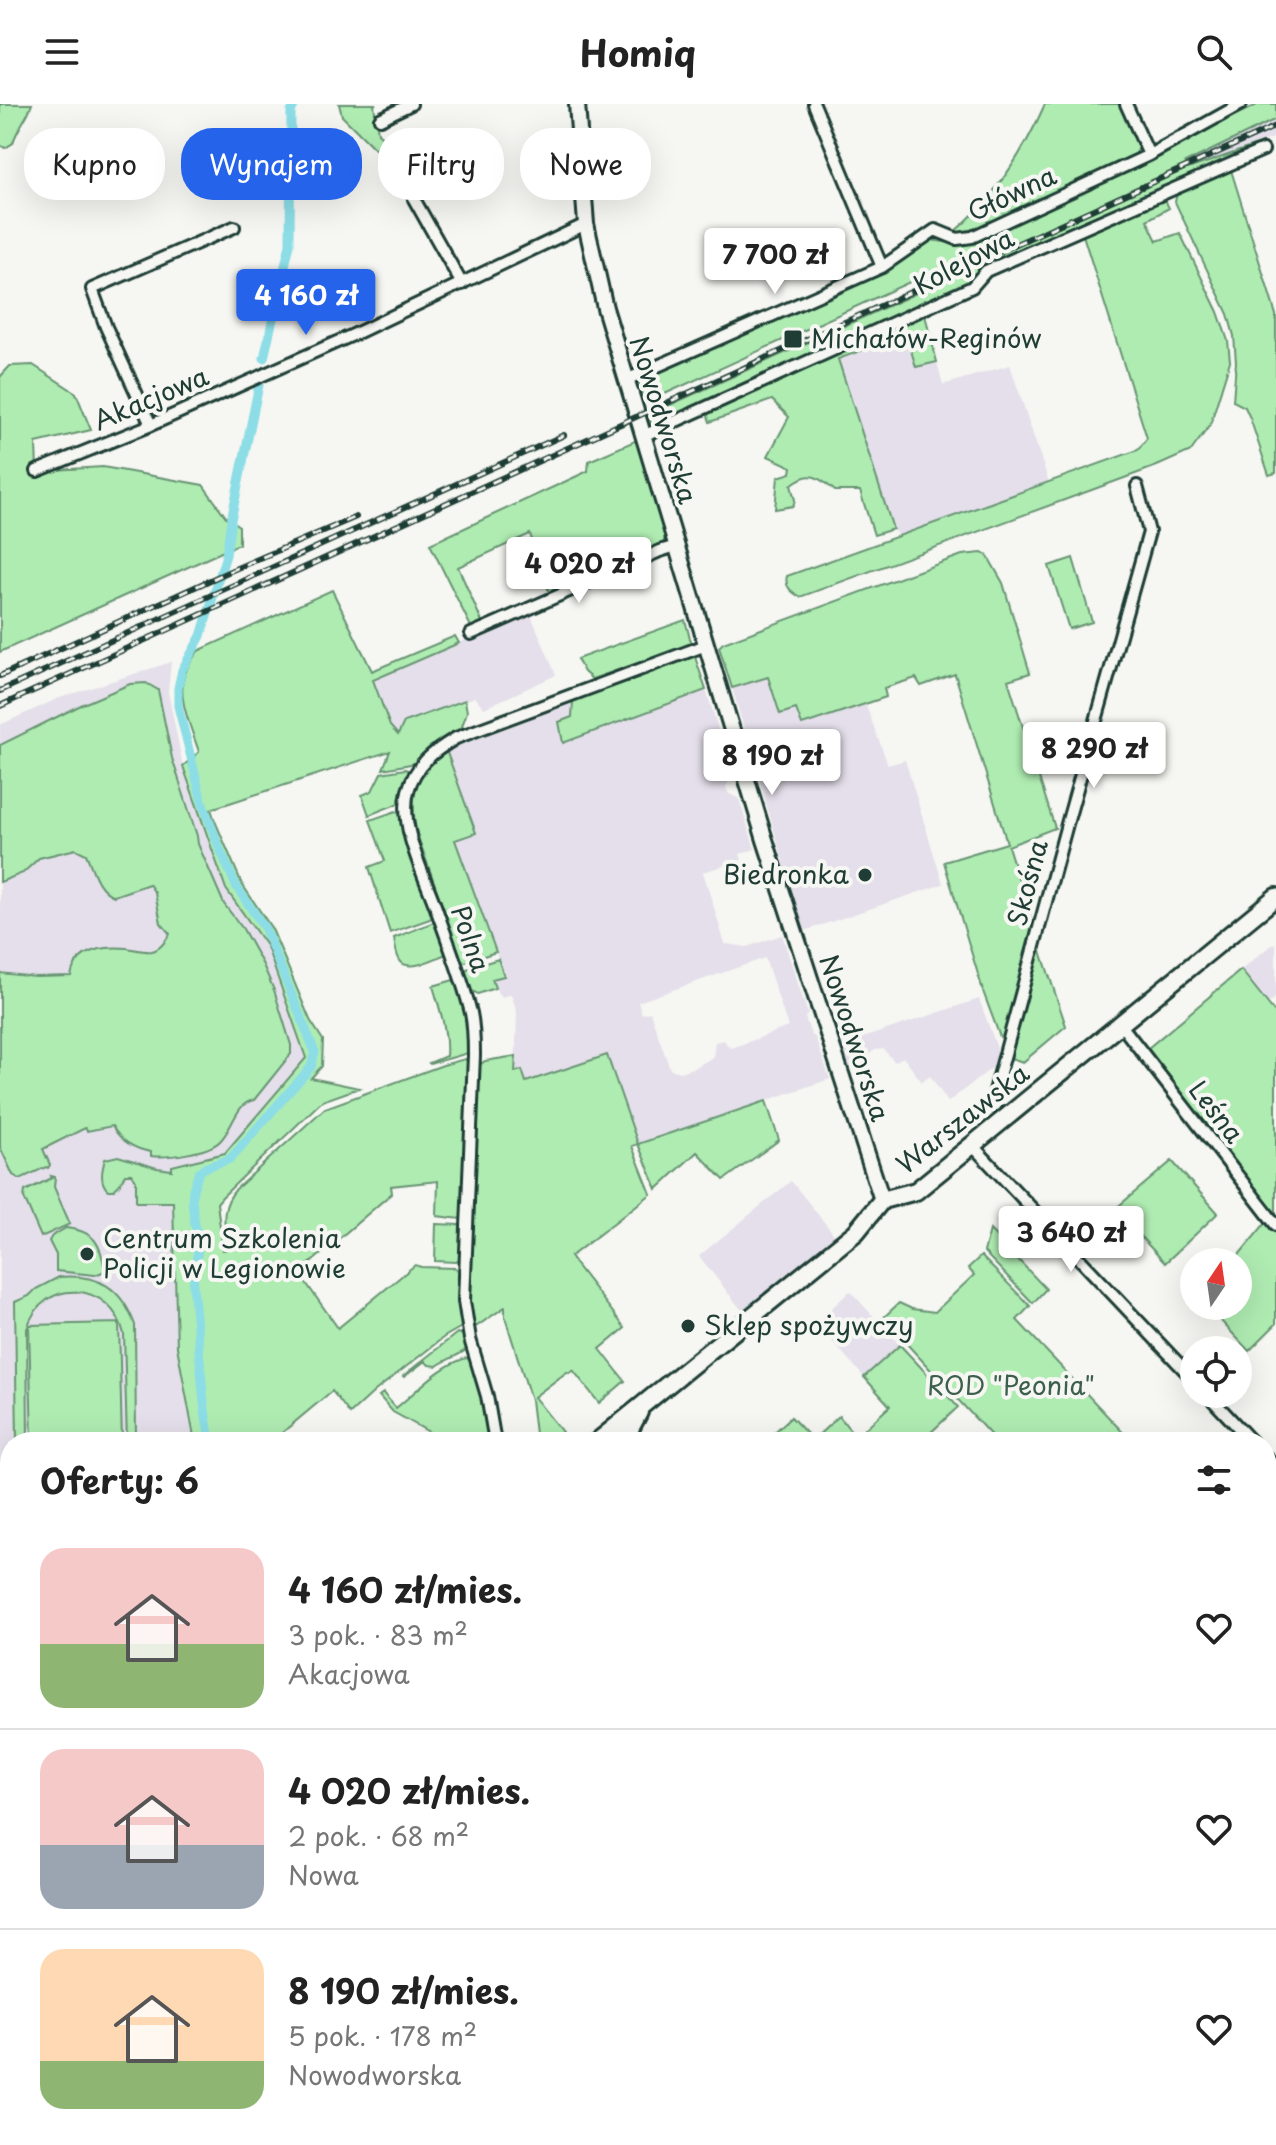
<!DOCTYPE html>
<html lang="pl">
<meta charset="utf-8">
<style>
:root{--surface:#fff;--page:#f6f6f6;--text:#222;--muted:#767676;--line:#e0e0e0;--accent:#2563eb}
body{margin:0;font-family:"Playpen Sans",sans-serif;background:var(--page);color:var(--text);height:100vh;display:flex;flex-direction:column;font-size:30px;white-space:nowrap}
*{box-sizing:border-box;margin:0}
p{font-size:26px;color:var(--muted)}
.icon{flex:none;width:44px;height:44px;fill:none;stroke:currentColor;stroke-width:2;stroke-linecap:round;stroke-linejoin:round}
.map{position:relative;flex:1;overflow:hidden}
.details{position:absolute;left:0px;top:1328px;width:1276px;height:714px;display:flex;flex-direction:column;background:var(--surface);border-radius:32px 32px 0 0;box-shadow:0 8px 32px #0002}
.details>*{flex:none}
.guide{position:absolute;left:24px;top:24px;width:800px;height:72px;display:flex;gap:16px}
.needle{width:52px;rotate:13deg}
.buttons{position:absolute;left:1180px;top:1144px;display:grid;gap:16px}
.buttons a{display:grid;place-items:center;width:72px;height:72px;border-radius:50%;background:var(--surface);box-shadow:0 8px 32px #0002;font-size:40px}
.price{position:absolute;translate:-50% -68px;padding:0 18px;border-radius:8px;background:#fff;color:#222;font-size:26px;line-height:52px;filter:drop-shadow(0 2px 4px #0008)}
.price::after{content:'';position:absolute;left:50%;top:48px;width:24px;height:18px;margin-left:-12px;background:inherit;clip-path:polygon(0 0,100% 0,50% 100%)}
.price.current{background:var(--accent);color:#fff}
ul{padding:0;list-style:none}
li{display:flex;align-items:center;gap:24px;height:200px;padding:0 40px}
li+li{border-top:2px solid var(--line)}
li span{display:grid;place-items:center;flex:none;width:224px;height:160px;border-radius:24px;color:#555}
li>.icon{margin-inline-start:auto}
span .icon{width:96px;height:96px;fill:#fffc;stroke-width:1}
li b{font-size:34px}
h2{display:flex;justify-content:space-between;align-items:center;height:96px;padding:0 40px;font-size:34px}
.pill{padding:0 28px;border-radius:32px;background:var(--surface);box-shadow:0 8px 32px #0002;font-size:28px;line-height:72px}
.pill.current{background:var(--accent);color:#fff}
header{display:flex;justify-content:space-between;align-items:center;height:104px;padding:0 40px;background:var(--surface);font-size:36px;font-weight:700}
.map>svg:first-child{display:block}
.built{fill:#e4dfea;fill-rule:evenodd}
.green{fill:#afecb2;stroke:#679473;stroke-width:2}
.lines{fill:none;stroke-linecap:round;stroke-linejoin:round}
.canal{stroke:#8cdde6;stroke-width:9}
.street-casing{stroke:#1f3d34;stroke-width:16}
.secondary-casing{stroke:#1f3d34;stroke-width:20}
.primary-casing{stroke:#1f3d34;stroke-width:22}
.street{stroke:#f6f6f2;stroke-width:10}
.secondary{stroke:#f6f6f2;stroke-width:14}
.primary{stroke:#f6f6f2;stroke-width:16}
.rail-casing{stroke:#1f3d34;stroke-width:6}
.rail{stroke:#f6f6f2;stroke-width:3;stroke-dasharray:9;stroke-linecap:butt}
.poi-dot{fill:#1f3d34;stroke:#f6f6f2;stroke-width:3}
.labels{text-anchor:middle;stroke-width:8;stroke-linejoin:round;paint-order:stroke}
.street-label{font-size:26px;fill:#1f3d34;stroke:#f6f6f2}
.poi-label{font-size:26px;fill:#1f3d34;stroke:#f6f6f2;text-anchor:start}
.park-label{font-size:26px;fill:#3c604d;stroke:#f6f6f2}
</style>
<header><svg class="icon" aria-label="menu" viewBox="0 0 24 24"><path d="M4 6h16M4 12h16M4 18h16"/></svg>Homiq<svg class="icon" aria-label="search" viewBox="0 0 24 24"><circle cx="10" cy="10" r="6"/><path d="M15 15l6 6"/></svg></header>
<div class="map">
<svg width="1276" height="2041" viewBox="0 0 1276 2041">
<rect width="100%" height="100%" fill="#f6f6f2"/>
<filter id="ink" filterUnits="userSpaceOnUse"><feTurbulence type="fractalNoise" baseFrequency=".0125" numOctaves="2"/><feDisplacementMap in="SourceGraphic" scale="16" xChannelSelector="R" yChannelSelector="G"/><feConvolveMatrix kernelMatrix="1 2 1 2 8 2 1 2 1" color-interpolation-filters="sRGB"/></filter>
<g filter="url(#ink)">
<!-- built -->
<path class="built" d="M1276,15V33L1188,65L1185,59Z
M929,177L932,182L648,311L646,305Z
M906,230L916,263L937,258L943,281L1010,261L1049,379L898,432L893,425L838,255Z
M530,509L556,571L484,604L475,593L405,618L398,631L390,622L373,575Z
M171,558L168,588L183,662L226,785L267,843L306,954L225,1049L172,1062L177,1243L195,1338H10V1718L0,1722V621L57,595Z
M768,573L780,610L796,605L802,621L865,599L888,661L905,656L943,780L804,827L732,584Z
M706,586L733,672L726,682L728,689L739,695L755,745L740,750L742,756L703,768L725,840L747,843L782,831L808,910L805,913L811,931L815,933L830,975L637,1040L526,978L515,968L517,908L511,890L502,893L498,889L492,875L504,871L455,736L475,728L446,646L529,616L527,609L577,593L573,598L572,613L561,626L563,639ZM765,854L788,923L732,944L728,942L724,936L715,938L713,953L696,963L680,968L670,965L650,908L642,910L638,898Z
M1274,839L1276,842V893L1268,900L1241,866Z
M979,895L997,944V960L948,998L930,972L922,978L903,953L895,958L883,945L875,946L850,964L842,941Z
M791,1077L836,1133L744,1209L699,1152Z
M850,1187L900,1241L864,1273L816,1219Z"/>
<!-- green -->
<path class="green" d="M0,0H32C27,15 17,24 13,39L5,44L0,41Z
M339,0H376L374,1L378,29L405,55L390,60L342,12Z
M1045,0H1120L1140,42L1135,51L970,129L962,130L954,128C994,94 1024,48 1045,0Z
M1259,0H1276V15L1185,59L1188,65L1262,39L1251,48L1165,84L971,171L965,183L653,324L648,311L932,182L925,171L645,299L639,278L856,180L897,159L930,136L959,140L968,138Z
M1231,66L1276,211V369L1269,371L1250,314L1245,303L1233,297L1236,258L1234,232L1228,210L1175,98L1177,89Z
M1164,94L1169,104L1147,116L1157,137L1180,129L1218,208L1228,237L1230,257L1210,321L1191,347L1157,362L800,493C792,488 784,483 787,472L1138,346L1147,334L1083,131Z
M925,211L937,258L916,263L906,230L838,255L893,425L874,431L860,387H835C819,373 810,365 791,381L795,396L793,402L775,405L778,373L791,369L792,363L768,352L789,313L772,296L710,318L707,309L841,245Z
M33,261L76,289L91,326L36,339L37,367L103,363L203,381L226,413L239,422V440L0,548V273L10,262Z
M637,336L664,422L665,431L663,442L550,491L530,430L458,463L483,520L472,525L430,440L588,367L589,357Z
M982,449L987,451L1003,479L1030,569L1008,576L1055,724L1008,742L1034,825L1004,935L1000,933L984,890L944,758L1007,739L955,570L921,582L916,574L884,584L886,593L802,621L796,605L780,610L768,573L732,584L719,543L723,539L962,451Z
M1073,454L1092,518L1069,525L1049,462Z
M332,486L372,567L455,532L459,539L373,576L390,622L398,631L404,618L465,596L467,608L460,628L430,646L416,659L383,665L390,647L211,705L215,717L242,780L272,825L310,916L323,936L322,962L311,974L359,984L322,997L222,1093L217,1099L223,1146L227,1145C225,1121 219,1105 236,1085L325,1004L443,961L465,955L468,958L464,1111L461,1115L437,1112L438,1077L391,1082L392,1089L299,1169L338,1224L415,1161L421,1163L455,1164L459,1168L458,1192L463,1222L444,1233L375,1287L350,1310L332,1287L271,1338H195L177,1243L173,1098H136V1076L132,1070H125L120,1080L114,1086H108C99,1078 102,1066 105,1055L118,1052L157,1064L172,1066V1062L225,1049L306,954L267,843L226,785L183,662L199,648C192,625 176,594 185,570C187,562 193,554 198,547Z
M685,516L691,538L690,541L592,575L584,568L577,555Z
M694,550L706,586L563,639L559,618L572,613L573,598L577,593Z
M146,579L158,586L172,654L197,732L198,740L224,800L243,825L263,861L274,886L291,941V950L254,996C235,999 233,1026 219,1038C206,1049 167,1054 151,1052V1048C134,1045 121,1038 112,1022L87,1027L85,1024L43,1045L50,1061L48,1064L46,1063L20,1075L13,1071L0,1043V869L36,873L71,872C76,845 103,842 127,844C134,845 145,848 152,847C161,845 166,836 170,830L161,819L155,789L149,780L114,792C97,786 93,765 86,750L76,745L39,754L23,769L0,778V641L81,601L130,580Z
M446,646L476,729L455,736L496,848L465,858L462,857L417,730C409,696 413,665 446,646Z
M405,665L408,666L410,669L402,698L369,711L362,691L372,687L381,669Z
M396,707L401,710L406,735L433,811L430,815L390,829L369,763L385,757L370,716Z
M434,818L446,847V850C436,854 412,867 402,859C396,854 395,841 394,834Z
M1038,838L1066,922L1023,958L1008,953Z
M498,855L504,872L492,875L495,884L478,890L469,885L464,866Z
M1241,866L1276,910V1114L1147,945Z
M457,875L467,918L468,949L430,960L429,959L446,952C448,928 440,906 433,882Z
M607,951L638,1040L766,997L779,1036L724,1076L697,1048L657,1085L638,1040L632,1042L651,1090L570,1153L625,1224L600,1245L625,1277L599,1299L573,1266L569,1269L567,1268L534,1293L562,1328L549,1338H536L531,1296L505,1213V1203L477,1222L472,1223L469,1194L477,963L485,957L516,952L515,968L522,966L526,978Z
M1172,1057L1218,1109L1165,1159L1115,1105Z
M51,1072L55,1073L54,1083L70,1120L41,1133L24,1094L25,1087L52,1074Z
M1267,1117L1276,1128V1220L1249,1247L1207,1202H1238V1158H1233Z
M436,1120L460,1121L463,1124L461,1155L456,1158L435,1157Z
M66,1124C95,1127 101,1140 105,1167L95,1171L56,1167V1151L49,1137L52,1132Z
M990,1126L1046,1185L1033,1199L984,1148Z
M981,1152L1030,1202L1017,1216L1132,1338H997L883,1214L899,1199L912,1205L935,1208L974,1171L968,1164Z
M59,1173C99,1170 121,1183 135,1221L136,1338H127L124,1230C112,1177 42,1172 27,1225L28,1338H17L15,1198L29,1192L36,1185Z
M119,1219L122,1338H32L29,1221Z
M457,1229L465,1231L468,1244C463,1250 445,1256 437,1262L429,1261L425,1257L404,1273L403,1272Z
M900,1241L958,1303L926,1333L929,1338H764L791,1313L813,1336L839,1312L856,1333L890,1302L864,1273Z
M466,1254L472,1256L486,1301L490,1338H447L393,1308L379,1292L383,1289L396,1304C417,1287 439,1262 466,1254Z
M1266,1478L1276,1488V1793L1266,1782Z
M1266,1918L1276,1929V2041H1215L1207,2032H1266Z
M249,2032H373L382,2041H237Z
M588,2032H694L696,2035L689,2041H576Z
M1052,2032H1119L1126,2041H1041Z"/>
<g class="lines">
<!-- canal -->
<path class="canal" d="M264,254L290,140L291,8L295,0
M210,1338L204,1299L193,1181L198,1145L192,1097L193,1085L199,1069L204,1064L230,1055L311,963L315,948L265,825L236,782L219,743L202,697L178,602V584L182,566L201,532L226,451L231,416L259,281
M133,2032L137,2041"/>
<defs>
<path id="street" d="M814,0L882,163
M1126,0L1149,51
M380,15L411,0
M414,95L462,180
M626,276L882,163L935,126L957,135L972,133L1149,51L1241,0
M151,321L106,223L92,185L234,123
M643,332L972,183L986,167L1263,46
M37,367L151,321L355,230L586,120
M471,530L660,447L676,442
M1121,921L1276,1121
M995,1002L992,998L1067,720L1149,428L1137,382
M972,1041L1194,1276
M1207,1290L1252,1338
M495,1338L487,1292L470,1235L464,1197L474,951C474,937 474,923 471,909C462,873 448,839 436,804C424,771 399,722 408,687C415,661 434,647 456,634L706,541
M1266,1353L1276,1363
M0,1736L10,1732
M0,1857L10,1849
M55,2032L61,2041
M500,2041L505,2032
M955,2041L966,2032"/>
<path id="secondary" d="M577,0L586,120L605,204L765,736L882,1096
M544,2032L556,2041"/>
<path id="primary" d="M597,1338L856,1128L882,1096L916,1087L1276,793
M616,1338L630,1325L639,1308
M0,1822L10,1814
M0,1838L10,1829"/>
</defs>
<!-- street casing -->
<use href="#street" class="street-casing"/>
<!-- secondary casing -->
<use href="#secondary" class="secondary-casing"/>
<!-- primary casing -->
<use href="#primary" class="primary-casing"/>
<!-- street -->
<use href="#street" class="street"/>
<!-- secondary -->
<use href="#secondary" class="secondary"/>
<!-- primary -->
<use href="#primary" class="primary"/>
<defs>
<path id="rail" d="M0,572L230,467L356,413
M0,587L564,331
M0,602L1276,22"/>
</defs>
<!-- rail casing -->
<use href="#rail" class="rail-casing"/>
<!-- rail -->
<use href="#rail" class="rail"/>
</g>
</g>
<!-- markers -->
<g class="poi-dot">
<rect x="783" y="225" width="20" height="20" rx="4"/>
<circle cx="865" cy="771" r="8"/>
<circle cx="87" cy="1150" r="8"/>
<circle cx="688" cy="1222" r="8"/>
</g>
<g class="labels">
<!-- street labels -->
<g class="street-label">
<text transform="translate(1012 90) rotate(-25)" y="9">Główna</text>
<text transform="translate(964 158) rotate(-28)" y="9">Kolejowa</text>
<text transform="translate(151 295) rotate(-23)" y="9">Akacjowa</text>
<text transform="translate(663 316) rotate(73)" y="9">Nowodworska</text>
<text transform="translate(1028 779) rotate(-75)" y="9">Skośna</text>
<text transform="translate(470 835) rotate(71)" y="9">Polna</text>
<text transform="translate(854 934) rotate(72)" y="9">Nowodworska</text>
<text transform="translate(1216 1008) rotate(52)" y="9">Leśna</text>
<text transform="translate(963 1015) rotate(-38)" y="9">Warszawska</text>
</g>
<!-- poi labels -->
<g class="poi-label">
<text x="811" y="244">Michałów-Reginów</text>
<text x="849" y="780" text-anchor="end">Biedronka</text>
<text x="103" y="1144">Centrum Szkolenia<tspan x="103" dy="30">Policji w Legionowie</tspan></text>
<text x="704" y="1231">Sklep spożywczy</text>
</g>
<!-- park labels -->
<g class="park-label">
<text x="1011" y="1291">ROD "Peonia"</text>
</g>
</g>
</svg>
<div class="buttons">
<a><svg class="needle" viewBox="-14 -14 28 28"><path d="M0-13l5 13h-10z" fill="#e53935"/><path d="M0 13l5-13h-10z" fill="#767676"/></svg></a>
<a><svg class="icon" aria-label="locate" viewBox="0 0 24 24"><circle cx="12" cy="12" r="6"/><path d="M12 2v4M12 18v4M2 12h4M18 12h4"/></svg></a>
</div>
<b class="price" style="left:775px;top:192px">7 700 zł</b>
<b class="price current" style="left:306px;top:233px">4 160 zł</b>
<b class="price" style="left:579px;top:501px">4 020 zł</b>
<b class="price" style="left:1094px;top:686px">8 290 zł</b>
<b class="price" style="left:772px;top:693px">8 190 zł</b>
<b class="price" style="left:1071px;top:1170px">3 640 zł</b>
<div class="guide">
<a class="pill">Kupno</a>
<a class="pill current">Wynajem</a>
<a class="pill">Filtry</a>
<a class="pill">Nowe</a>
</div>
<section class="details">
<h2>Oferty: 6<svg class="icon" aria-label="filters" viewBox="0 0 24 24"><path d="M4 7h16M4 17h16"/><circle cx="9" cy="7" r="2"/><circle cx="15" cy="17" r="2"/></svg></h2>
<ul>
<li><span style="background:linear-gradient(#f6c9c9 60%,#8fb573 0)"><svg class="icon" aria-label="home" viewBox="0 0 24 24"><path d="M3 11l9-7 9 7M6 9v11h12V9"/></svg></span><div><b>4 160 zł/mies.</b><p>3 pok. · 83 m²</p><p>Akacjowa</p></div><svg class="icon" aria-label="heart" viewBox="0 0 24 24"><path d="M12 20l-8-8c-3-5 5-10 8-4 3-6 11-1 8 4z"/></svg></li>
<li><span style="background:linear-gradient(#f6c9c9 60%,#9aa5b1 0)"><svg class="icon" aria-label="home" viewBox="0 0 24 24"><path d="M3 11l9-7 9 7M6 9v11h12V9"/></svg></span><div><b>4 020 zł/mies.</b><p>2 pok. · 68 m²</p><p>Nowa</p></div><svg class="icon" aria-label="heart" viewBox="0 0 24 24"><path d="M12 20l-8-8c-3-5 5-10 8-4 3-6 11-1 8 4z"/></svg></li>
<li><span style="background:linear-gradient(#ffd9b3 70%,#8fb573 0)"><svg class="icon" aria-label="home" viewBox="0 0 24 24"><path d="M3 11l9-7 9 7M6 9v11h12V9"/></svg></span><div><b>8 190 zł/mies.</b><p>5 pok. · 178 m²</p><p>Nowodworska</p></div><svg class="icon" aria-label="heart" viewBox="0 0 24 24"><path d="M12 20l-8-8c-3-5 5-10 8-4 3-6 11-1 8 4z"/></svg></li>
</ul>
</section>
</div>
